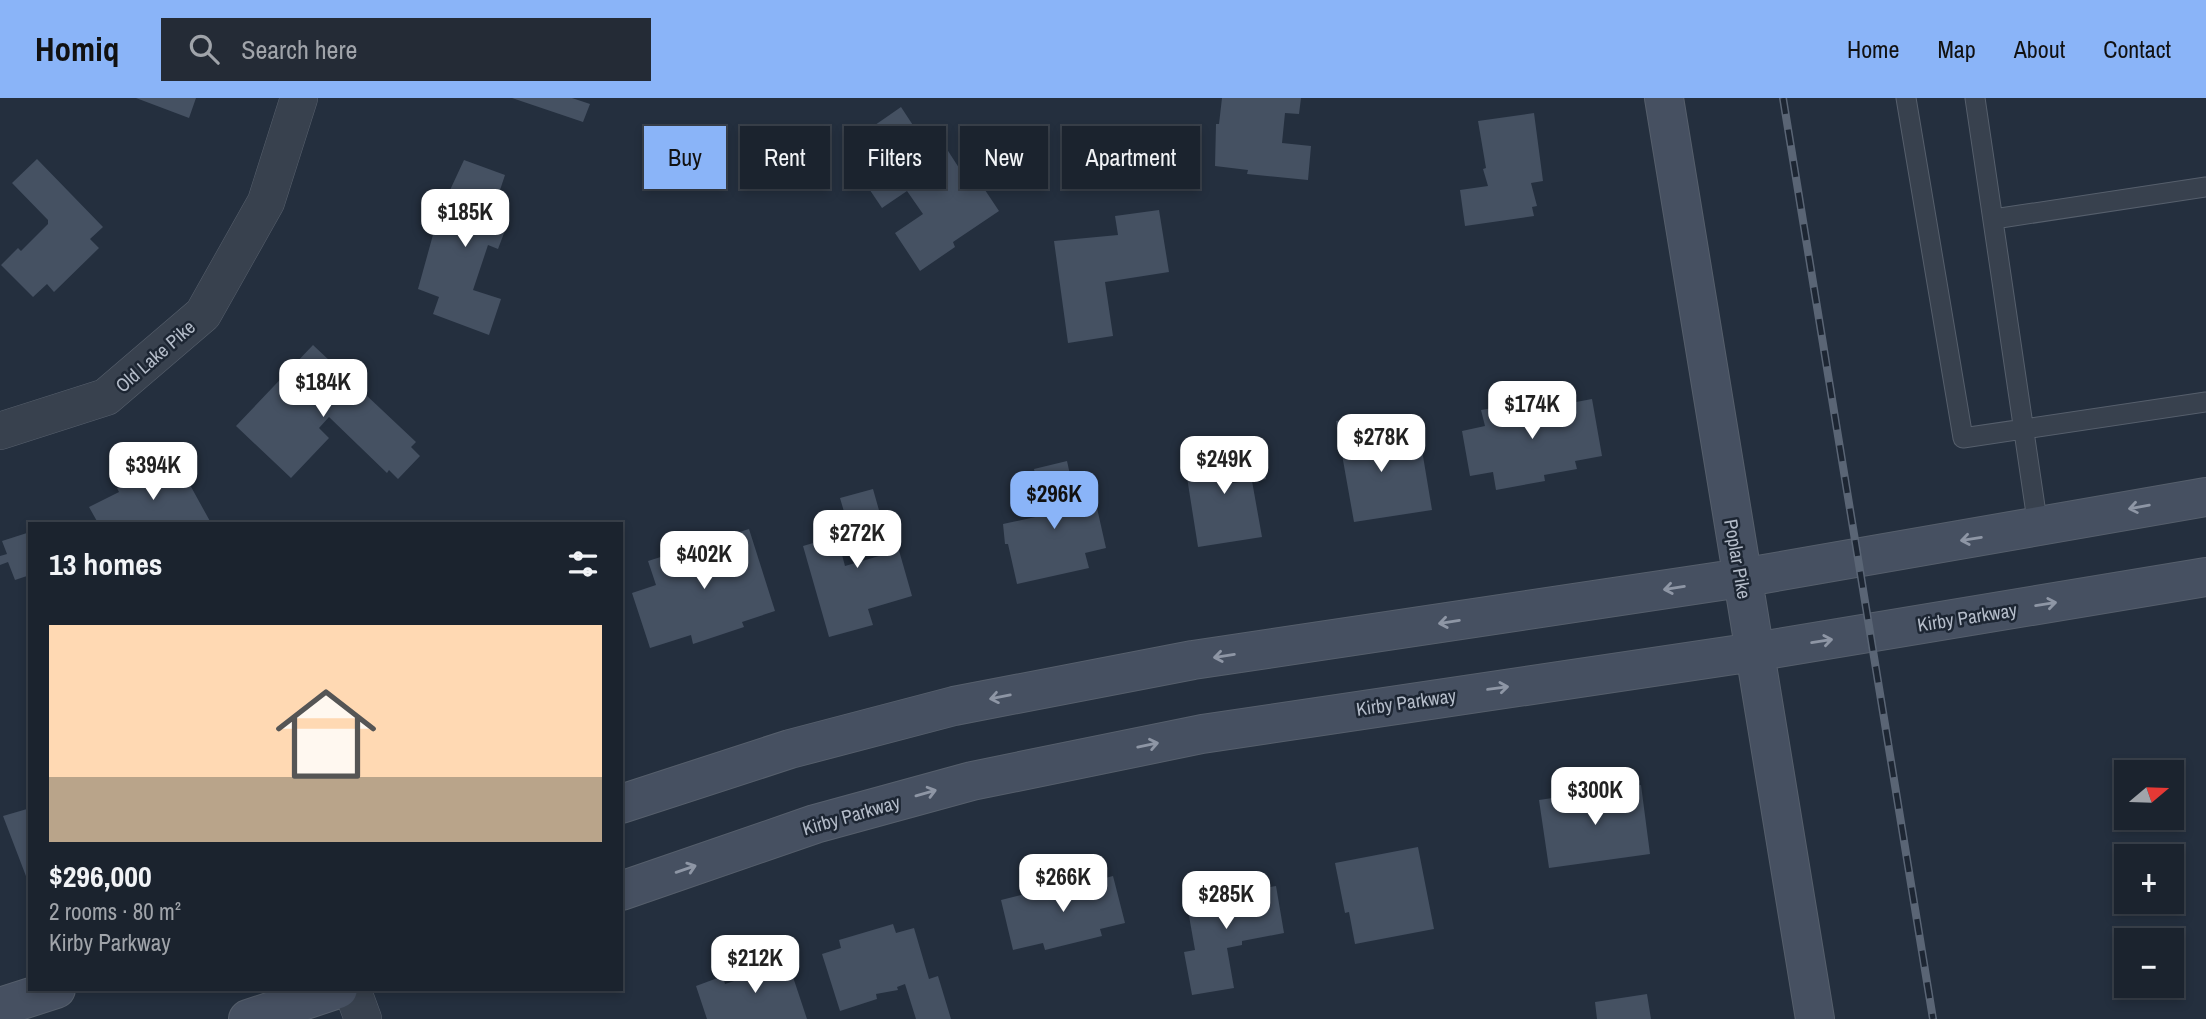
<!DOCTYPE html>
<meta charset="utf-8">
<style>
:root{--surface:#1b232e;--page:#242b36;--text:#f1f3f6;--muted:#a0a4aa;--line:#39404a;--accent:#8ab4f8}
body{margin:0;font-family:"Archivo Narrow",sans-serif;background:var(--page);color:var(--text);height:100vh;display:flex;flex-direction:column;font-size:26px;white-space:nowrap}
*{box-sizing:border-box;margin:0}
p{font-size:23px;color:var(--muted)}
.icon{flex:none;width:38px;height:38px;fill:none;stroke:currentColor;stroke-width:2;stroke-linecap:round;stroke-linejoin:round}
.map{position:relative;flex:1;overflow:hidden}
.details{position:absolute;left:28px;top:424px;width:595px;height:469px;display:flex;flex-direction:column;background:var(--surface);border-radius:0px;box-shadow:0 4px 10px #0003,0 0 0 2px var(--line)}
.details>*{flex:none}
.guide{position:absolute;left:644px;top:28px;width:665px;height:63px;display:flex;gap:14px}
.needle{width:46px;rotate:71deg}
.buttons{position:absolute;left:2114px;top:662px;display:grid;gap:14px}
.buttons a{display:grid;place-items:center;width:70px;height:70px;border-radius:0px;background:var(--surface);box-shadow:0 4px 10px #0003,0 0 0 2px var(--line);font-size:35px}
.price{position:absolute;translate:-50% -60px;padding:0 16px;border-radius:14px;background:#fff;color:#222;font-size:23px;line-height:46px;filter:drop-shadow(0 2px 4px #0008)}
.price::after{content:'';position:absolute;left:50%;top:42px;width:21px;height:16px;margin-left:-10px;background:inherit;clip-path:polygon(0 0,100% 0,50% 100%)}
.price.on{background:var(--accent);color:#111}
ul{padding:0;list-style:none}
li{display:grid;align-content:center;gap:14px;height:371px;padding:0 21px}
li+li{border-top:2px solid var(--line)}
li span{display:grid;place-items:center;height:217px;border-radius:0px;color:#555}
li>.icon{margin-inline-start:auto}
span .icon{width:126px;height:126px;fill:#fffc;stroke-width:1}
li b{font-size:30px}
h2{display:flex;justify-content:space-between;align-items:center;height:84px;padding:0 21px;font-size:30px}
.chip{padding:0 24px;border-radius:0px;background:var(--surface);box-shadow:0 4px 10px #0003,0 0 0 2px var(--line);font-size:24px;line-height:63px}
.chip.on{background:var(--accent);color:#111}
header{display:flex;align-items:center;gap:42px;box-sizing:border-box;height:98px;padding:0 35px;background:var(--accent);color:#111}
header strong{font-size:33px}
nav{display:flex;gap:38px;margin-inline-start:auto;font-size:24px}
.search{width:490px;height:63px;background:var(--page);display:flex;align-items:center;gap:18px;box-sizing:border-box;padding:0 24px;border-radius:0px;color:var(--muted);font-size:26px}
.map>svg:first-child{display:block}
.building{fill:#455162}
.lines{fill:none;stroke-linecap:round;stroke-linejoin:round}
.lane-casing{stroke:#565f6c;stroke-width:21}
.street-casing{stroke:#565f6c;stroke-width:38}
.secondary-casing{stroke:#565f6c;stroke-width:40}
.lane{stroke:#38414e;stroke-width:19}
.street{stroke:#38414e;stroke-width:37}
.secondary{stroke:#465061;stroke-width:38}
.rail-casing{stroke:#5a6575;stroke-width:8}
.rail{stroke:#1d2633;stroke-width:5;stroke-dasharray:16;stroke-linecap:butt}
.oneway{stroke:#8e96a5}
.labels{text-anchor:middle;stroke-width:5;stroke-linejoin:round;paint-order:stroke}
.street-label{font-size:19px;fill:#b4bcc9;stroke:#1d2633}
</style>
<header>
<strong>Homiq</strong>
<div class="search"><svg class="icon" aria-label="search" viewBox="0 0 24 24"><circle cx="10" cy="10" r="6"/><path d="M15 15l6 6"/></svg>Search here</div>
<nav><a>Home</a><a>Map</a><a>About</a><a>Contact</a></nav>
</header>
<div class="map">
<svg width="2206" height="921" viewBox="0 0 2206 921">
<rect width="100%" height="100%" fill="#242f3e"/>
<!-- building -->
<path class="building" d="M136,0H196L189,20Z
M512,0H572L590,6L583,24Z
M1222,0H1301L1299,16L1285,15L1282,45L1311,48L1308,82L1247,76L1248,72L1215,68L1216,26H1219Z
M901,9L928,50L941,42L961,73L969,68L999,113L953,144L955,149L920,173L895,135L923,116L907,93L882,110L851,64L875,48L865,34Z
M1534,15L1543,83L1531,85L1537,108L1532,109L1534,118L1465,128L1460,92L1488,88L1483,71L1486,70L1478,23Z
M37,61L103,129L90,141L99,150L54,194L47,186L33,199L1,167L18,150L21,153L48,126V122L12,85Z
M464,62L505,77L492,116L509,122L498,151L488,147L473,192L501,201L489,237L433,216L439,199L418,191L436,126L441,128L449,107L444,105Z
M1159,112L1169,174L1105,184L1113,238L1068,245L1054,143L1118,137L1115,118Z
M313,247L416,344L411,349L420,358L398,381L389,372L387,375L329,319L319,330L329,340L291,380L236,328Z
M1546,301L1547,305L1558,303L1560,307L1592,301L1602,358L1575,363L1577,371L1544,377L1545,383L1496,392L1493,374L1470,378L1462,333L1485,328L1481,312Z
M1373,317L1380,359L1422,352L1432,412L1354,424L1336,323Z
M1220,349L1227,386L1245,383L1236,361L1241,360L1240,353L1261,349L1266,381L1252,383L1262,439L1198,449L1183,354Z
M1067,363L1078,413L1097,410L1106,450L1085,455L1089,470L1017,486L1008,446H1005L1003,426L1040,418L1038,410L1041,406L1034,371Z
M179,367L211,425H98L89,409L119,394L117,390L135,381L136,384L164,370L166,374Z
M873,391L884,430L892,428L912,498L868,511L873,527L829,539L803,448L837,438L845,468L879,458L873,435L852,441L840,400Z
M749,431L775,513L742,524L744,529L693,546L691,537L650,550L632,495L656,487L648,463Z
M30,434V477L15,482L8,464L0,467V458L7,456L2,443Z
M1641,687L1650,756L1549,770L1539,702Z
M30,706V786H29L3,718L27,711L26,707Z
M1418,749L1434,831L1355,846L1349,814L1345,815L1335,765Z
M1113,778L1125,825L1100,831L1102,838L1045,852L1043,845L1013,852L1001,802L1089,780L1090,784Z
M1229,787L1230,796L1276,788L1284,835L1242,843V847L1227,850L1234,890L1192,897L1184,854L1195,852L1185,795Z
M893,826L896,835L914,830L929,881L938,878L951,921H916L905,886L897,889L898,892L876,896L877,901L840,913L822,856L841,850L839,842Z
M786,858L807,921H707L696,888L723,878L725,886L759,875L757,867Z
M1647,896L1651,921H1597L1595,904Z"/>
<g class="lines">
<defs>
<path id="lane" d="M1906,0L1963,340L2206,304
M1975,0L2038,429
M1994,121L2206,89"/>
<path id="street" d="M0,333L106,299L203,216L266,104L299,0
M352,891L363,921"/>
<path id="secondary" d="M1664,0L1815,921
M621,706L790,651L954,608L1193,562L1741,480L2206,399
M621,793L815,726L972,683L1202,636L1754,554L2206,479
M0,909L56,891
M248,921L338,891"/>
</defs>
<!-- lane casing -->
<use href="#lane" class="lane-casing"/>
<!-- street casing -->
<use href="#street" class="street-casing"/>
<!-- secondary casing -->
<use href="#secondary" class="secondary-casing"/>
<!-- lane -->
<use href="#lane" class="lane"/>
<!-- street -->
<use href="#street" class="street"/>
<!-- secondary -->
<use href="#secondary" class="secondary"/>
<defs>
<path id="rail" d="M1783,0L1933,921"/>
</defs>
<!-- rail casing -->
<use href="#rail" class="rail-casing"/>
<!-- rail -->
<use href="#rail" class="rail"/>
</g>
<!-- one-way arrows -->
<defs><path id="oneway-shaft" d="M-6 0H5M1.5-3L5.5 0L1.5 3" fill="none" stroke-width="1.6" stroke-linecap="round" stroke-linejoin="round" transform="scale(1.75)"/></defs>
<g class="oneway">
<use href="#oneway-shaft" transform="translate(2139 409) rotate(170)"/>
<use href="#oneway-shaft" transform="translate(1971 441) rotate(171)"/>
<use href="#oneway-shaft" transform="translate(1674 490) rotate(171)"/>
<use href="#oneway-shaft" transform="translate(2046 506) rotate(-9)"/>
<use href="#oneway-shaft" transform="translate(1449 524) rotate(171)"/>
<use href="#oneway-shaft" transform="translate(1822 543) rotate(-9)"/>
<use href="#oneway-shaft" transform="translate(1224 558) rotate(171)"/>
<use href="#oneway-shaft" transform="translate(1498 590) rotate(-8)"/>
<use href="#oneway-shaft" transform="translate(1000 599) rotate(169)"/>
<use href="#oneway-shaft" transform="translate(1148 647) rotate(-12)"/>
<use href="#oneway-shaft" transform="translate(926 695) rotate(-16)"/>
<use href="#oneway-shaft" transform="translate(686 771) rotate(-19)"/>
</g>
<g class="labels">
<!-- street labels -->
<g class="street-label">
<text transform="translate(155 258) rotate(-41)" y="7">Old Lake Pike</text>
<text transform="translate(1738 461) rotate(80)" y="7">Poplar Pike</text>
<text transform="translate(1967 519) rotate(-9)" y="7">Kirby Parkway</text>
<text transform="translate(1406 604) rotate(-8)" y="7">Kirby Parkway</text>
<text transform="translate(851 717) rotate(-16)" y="7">Kirby Parkway</text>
</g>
</g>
</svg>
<div class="buttons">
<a><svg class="needle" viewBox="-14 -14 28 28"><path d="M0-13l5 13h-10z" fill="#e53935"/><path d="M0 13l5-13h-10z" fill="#a0a4aa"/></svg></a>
<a>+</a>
<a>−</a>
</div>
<b class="price" style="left:465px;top:151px">$185K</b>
<b class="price" style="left:323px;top:321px">$184K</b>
<b class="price" style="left:1532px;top:343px">$174K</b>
<b class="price" style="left:1381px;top:376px">$278K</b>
<b class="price" style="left:1224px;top:398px">$249K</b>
<b class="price" style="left:153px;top:404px">$394K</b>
<b class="price on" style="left:1054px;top:433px">$296K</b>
<b class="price" style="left:857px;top:472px">$272K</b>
<b class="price" style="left:704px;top:493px">$402K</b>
<b class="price" style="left:1595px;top:729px">$300K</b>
<b class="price" style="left:1063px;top:816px">$266K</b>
<b class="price" style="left:1226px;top:833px">$285K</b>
<b class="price" style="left:755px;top:897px">$212K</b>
<div class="guide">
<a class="chip on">Buy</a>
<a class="chip">Rent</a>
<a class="chip">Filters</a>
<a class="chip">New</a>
<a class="chip">Apartment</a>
</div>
<section class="details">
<h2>13 homes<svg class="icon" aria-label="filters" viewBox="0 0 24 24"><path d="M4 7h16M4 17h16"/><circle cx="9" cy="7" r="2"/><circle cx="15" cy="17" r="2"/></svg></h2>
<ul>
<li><span style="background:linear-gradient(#ffd9b3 70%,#b9a48a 0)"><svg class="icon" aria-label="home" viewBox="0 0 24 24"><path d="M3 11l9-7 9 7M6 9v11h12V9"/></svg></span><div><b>$296,000</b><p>2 rooms · 80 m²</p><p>Kirby Parkway</p></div></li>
</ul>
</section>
</div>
